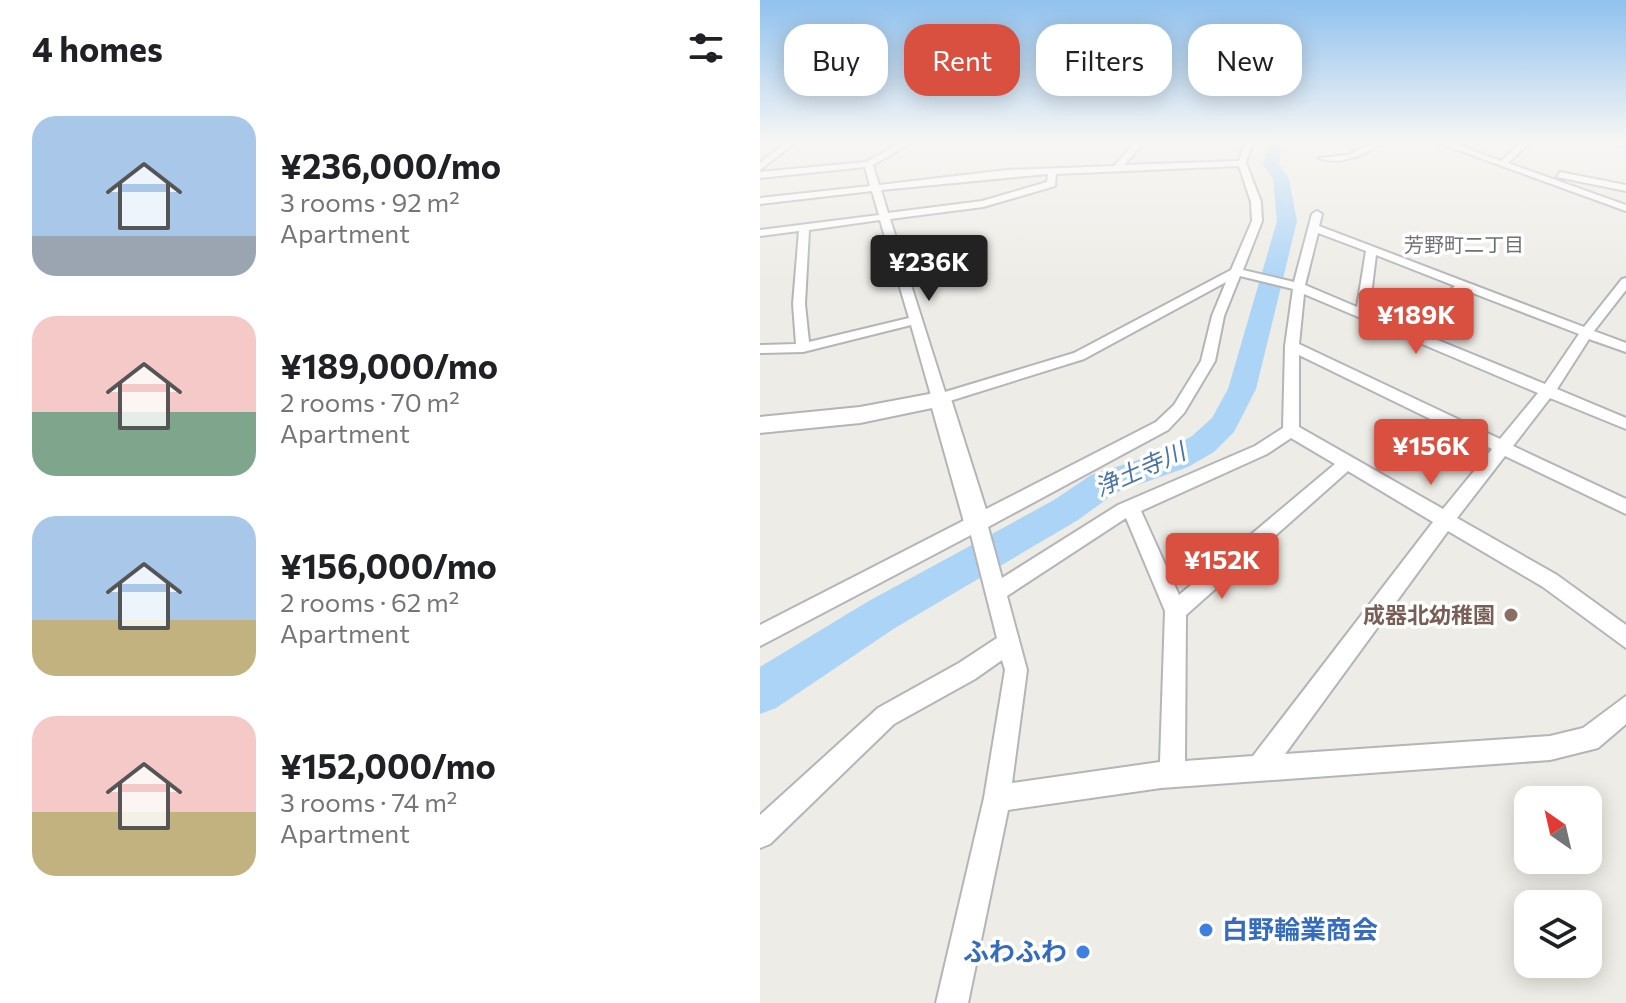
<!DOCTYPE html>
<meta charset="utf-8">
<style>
:root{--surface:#fff;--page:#f6f6f6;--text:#202124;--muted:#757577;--accent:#da5040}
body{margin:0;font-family:Commissioner,"Noto Sans JP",sans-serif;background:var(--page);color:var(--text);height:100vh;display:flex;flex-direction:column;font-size:30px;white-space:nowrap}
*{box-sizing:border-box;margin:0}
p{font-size:26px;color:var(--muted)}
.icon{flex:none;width:44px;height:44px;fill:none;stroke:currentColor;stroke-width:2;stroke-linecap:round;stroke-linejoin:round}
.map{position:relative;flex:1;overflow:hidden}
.side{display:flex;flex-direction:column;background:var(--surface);width:760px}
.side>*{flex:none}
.top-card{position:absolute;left:24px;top:24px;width:722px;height:72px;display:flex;gap:16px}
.needle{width:52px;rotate:326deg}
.controls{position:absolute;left:754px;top:786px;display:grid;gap:16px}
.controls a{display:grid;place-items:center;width:88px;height:88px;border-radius:16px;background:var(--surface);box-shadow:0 4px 20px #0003;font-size:40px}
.price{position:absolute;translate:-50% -68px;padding:0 18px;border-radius:8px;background:var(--accent);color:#fff;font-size:26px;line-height:52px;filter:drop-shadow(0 2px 4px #0008)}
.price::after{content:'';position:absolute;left:50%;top:48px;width:24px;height:18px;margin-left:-12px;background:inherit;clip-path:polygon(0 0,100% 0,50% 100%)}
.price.active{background:#222;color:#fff}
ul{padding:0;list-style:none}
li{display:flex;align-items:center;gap:24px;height:200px;padding:0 32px}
li span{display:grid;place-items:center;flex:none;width:224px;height:160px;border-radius:24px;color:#555}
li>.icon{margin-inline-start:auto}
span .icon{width:96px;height:96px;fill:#fffc;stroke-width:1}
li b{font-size:34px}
h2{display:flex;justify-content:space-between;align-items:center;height:96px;padding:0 32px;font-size:34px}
.tag{padding:0 28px;border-radius:24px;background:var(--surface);box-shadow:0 4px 20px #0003;font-size:28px;line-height:72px}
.tag.active{background:var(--accent);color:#fff}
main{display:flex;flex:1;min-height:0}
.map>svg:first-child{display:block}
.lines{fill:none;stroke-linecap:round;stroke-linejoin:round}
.stream{stroke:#acd4f7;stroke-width:3}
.river{fill:#acd4f7;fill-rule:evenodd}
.street-casing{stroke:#b3b5b9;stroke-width:4}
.secondary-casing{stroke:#b2b4b9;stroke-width:4}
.street{fill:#fff;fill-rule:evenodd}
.secondary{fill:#fff;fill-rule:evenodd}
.education-dot{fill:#8d6e63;stroke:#fff;stroke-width:3}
.shop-dot{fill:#3f7fe0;stroke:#fff;stroke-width:3}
.labels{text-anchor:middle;stroke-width:7;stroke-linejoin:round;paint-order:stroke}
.far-neighbourhood-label{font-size:20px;fill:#6e7276;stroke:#fff}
.education-label{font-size:22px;font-weight:bold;fill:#785e54;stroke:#fff;text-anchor:end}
.water-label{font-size:24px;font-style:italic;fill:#4b75a8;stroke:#fff}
.near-shop-label{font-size:26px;font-weight:bold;fill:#366cbe;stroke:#fff;text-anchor:start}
</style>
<main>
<section class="side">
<h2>4 homes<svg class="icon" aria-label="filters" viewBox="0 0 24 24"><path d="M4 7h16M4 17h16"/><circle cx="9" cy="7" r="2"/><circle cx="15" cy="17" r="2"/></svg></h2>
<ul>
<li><span style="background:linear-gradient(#a9c7e8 75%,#9aa5b1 0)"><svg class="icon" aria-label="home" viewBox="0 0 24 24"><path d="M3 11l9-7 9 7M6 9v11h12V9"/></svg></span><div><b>¥236,000/mo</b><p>3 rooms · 92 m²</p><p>Apartment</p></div></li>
<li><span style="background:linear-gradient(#f6c9c9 60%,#7fa58c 0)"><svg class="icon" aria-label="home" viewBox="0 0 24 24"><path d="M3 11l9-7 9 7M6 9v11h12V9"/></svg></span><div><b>¥189,000/mo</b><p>2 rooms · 70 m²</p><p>Apartment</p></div></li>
<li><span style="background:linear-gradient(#a9c7e8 65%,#c2b280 0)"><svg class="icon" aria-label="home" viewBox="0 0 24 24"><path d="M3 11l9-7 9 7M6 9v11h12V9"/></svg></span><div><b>¥156,000/mo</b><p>2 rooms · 62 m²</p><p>Apartment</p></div></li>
<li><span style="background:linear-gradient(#f6c9c9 60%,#c2b280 0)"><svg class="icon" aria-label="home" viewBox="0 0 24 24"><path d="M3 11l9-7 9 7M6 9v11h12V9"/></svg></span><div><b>¥152,000/mo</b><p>3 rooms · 74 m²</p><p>Apartment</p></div></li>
</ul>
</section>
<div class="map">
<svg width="866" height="1003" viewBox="0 0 866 1003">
<rect width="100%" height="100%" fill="#eeece6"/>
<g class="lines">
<!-- stream -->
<path class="stream" d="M838,141L866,148"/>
<!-- river -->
<path class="river" d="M508,141H523L519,164L529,179L537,221L496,389L474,432L454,452L428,467L355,493L318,520L135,628L16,708L0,714V667L107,602L294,500L331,475L406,451L432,436L452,418L468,389L517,221L513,179L503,164Z"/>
<defs>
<path id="street" d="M27,141H37L0,170V163Z
M144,141H155L113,165L119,185L247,170L354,166L376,141H385L364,165L479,161L485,141H493L486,163L501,202L502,221L483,270L534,282L552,214L557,211L562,214L559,226L824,327L862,279L866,278V290L834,331L866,343V352L829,339L797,389L866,418V429L790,398L753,446L866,499V514L745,456L697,518L797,575L866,625V648L783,587L688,531L525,754L790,736L823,728L866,696V724L838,748L790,760L401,788L248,810L208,1003H176L224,798L245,670L242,660L215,679L134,724L10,844L0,848V815L118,708L199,663L237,638L211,535L0,646V625L396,422L414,405L441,361L452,316L466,282L324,359L180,404L172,399L151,325L43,352L0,353V345L36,344L33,304L39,231L0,236V230L119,215L112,191L0,204V198L110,186L105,167L0,178V172L106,162ZM479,166L491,202L492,221L471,270L314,353L185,392L130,219L223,207L295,186L296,174ZM288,174L287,182L222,201L128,213L121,190ZM120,220L149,318L49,342L45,304L49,230ZM558,233L606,251L597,307L545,285ZM616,255L695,286L647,328L609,311ZM480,276L533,289L525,346L523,428L495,446L358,505L242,578L228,527L408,430L424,413L455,361L464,316ZM705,290L819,334L785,384L658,332ZM544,294L778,393L740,439L539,344ZM539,355L732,449L683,509L539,427ZM531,438L575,464L419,595L381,511L507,454ZM588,471L673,522L493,756L425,761L426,615ZM366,518L405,611L400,762L252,783L267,670L247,596Z
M615,141H626C607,153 580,167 559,158L588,155Z
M673,141H686L741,161L762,141H771L748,163L866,205V211Z
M800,172L866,185V191L797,177Z"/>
<path id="secondary" d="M180,392L191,399L230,522L226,530L217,533L208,530L204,522L172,408L100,423L0,433V417L100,407Z"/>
</defs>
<!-- street casing -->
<use href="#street" class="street-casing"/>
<!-- secondary casing -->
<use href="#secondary" class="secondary-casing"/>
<!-- street -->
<use href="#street" class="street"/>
<!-- secondary -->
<use href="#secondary" class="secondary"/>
</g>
<!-- sky -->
<linearGradient id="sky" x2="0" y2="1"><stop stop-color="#90c1ee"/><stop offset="0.5" stop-color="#f7f6f4"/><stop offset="1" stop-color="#f7f6f4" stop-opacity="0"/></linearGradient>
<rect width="866" height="282" fill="url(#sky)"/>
<!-- markers -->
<circle class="education-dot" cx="751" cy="615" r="8"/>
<g class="shop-dot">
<circle cx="446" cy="930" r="8"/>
<circle cx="323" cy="952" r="8"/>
</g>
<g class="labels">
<!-- far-neighbourhood labels -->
<g class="far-neighbourhood-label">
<text x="704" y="252">芳野町二丁目</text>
</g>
<!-- education labels -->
<g class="education-label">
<text x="735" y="623">成器北幼稚園</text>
</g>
<!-- water labels -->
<g class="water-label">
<text transform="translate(380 470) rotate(-24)" y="8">浄土寺川</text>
</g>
<!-- near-shop labels -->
<g class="near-shop-label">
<text x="462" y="939">白野輪業商会</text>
<text x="307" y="961" text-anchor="end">ふわふわ</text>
</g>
</g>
</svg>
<div class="controls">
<a><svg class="needle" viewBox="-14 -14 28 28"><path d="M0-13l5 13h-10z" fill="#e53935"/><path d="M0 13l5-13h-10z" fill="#757577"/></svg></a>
<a><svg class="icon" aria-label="layers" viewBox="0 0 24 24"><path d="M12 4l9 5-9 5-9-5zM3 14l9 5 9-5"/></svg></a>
</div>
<b class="price active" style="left:169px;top:303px">¥236K</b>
<b class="price" style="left:656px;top:356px">¥189K</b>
<b class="price" style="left:671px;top:487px">¥156K</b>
<b class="price" style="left:462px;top:601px">¥152K</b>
<div class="top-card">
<a class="tag">Buy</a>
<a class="tag active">Rent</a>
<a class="tag">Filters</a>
<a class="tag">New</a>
</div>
</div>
</main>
